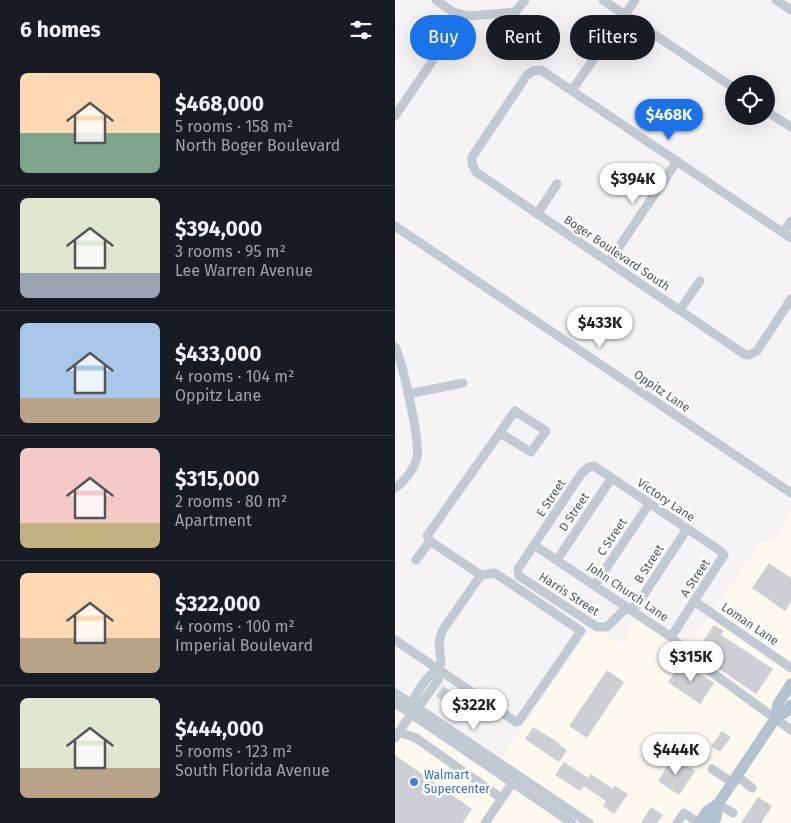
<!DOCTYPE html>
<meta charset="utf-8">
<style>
:root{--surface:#171b24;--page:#242831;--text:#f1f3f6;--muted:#9ea1a6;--line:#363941;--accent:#1a73e8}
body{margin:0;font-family:"Fira Sans",sans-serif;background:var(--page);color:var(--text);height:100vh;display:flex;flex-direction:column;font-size:19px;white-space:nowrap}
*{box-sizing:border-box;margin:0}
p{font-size:16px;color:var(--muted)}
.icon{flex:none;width:28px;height:28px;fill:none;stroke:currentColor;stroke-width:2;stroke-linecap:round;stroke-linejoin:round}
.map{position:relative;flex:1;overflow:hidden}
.panel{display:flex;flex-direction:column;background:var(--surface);width:395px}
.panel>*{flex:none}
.top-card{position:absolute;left:15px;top:15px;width:305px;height:45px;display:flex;gap:10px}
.fabs{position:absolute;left:330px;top:75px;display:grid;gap:10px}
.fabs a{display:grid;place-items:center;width:50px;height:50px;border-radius:50%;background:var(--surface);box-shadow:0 5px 20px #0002;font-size:25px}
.price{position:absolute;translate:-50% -42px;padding:0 11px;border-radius:18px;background:#fff;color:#222;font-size:16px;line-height:32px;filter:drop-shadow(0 1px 2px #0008)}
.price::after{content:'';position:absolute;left:50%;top:30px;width:15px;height:11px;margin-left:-8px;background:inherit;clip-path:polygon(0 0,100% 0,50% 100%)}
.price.active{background:var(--accent);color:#fff}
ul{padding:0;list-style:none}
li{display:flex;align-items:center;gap:15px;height:125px;padding:0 20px}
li+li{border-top:1px solid var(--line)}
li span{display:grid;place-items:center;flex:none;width:140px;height:100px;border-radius:8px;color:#555}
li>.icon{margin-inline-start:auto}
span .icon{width:60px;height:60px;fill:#fffc;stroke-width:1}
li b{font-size:21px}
h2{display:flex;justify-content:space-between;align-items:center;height:60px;padding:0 20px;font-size:21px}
.tag{padding:0 18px;border-radius:22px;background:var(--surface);box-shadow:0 5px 20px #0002;font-size:18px;line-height:45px}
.tag.active{background:var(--accent);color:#fff}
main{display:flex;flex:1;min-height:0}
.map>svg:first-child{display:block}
.commercial{fill:#fdf9ef}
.building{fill:#cdcfd5}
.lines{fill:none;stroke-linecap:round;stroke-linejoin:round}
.minor{stroke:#c1cad2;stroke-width:9}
.major{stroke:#b3c2d1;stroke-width:11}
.shop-dot{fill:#3f7fe0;stroke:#fff;stroke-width:2}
.labels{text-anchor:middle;stroke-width:5;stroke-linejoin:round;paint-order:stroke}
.street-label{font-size:12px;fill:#4a5661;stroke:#fff}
.shop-label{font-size:12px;fill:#366cbe;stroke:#fff;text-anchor:start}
</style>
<main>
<section class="panel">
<h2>6 homes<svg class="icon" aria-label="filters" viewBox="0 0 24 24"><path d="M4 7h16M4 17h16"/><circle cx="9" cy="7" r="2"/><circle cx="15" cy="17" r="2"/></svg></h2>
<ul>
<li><span style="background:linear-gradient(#ffd9b3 60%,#7fa58c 0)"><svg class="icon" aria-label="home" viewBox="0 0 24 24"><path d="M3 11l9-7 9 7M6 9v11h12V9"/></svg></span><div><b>$468,000</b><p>5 rooms · 158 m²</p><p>North Boger Boulevard</p></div></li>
<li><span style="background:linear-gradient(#dfe7d0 75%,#9aa5b1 0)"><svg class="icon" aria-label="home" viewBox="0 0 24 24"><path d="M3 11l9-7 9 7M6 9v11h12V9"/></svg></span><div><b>$394,000</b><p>3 rooms · 95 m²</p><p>Lee Warren Avenue</p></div></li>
<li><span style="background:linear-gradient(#a9c7e8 75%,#b9a48a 0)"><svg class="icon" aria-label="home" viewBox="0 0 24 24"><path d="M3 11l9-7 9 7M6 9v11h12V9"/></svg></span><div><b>$433,000</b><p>4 rooms · 104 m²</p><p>Oppitz Lane</p></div></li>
<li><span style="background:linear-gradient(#f6c9c9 75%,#c2b280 0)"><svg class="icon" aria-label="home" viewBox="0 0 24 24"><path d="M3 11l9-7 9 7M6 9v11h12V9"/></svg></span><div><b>$315,000</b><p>2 rooms · 80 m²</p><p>Apartment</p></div></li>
<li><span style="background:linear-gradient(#ffd9b3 65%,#b9a48a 0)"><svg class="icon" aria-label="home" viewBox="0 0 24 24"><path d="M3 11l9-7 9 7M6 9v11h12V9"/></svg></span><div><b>$322,000</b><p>4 rooms · 100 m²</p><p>Imperial Boulevard</p></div></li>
<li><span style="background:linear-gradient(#dfe7d0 70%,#b9a48a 0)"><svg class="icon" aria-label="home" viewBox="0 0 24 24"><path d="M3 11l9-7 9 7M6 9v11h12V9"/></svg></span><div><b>$444,000</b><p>5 rooms · 123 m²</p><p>South Florida Avenue</p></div></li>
</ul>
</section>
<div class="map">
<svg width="396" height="823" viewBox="0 0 396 823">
<rect width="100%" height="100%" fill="#f5f3f3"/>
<!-- commercial -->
<path class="commercial" d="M396,512V678L377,717L322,800L300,823H201L106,759L197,627L228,644L241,614L288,653L366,542H377Z
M10,715L170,823H0V730Z
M381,724L396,736V823H322L327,806Z"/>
<!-- building -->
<path class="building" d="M374,563L396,578V602L390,611L357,588Z
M319,625L329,631L326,635L378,669L361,694L314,662L301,651Z
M287,662L319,683L305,704L273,682Z
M212,670L229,682L192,738L174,726Z
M48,686L81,708L74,718L63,711L62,712L41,696Z
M138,727L164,743L163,744L172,750L164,762L130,739Z
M327,731L336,737L325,752L316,746Z
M0,755L77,809L68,823H0Z
M278,757L300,771L284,795L263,781Z
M169,762L193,778L196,774L218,789L220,786L233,794L219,814L208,806L211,801L189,786L185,791L160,775Z
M363,797L377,806L366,823H346Z
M256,807L268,815L262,823H246Z"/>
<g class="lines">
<!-- minor -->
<path class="minor" d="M41,0L58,12L74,16L120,12L130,0
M208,0L339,88
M381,0L396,10
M177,90L240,0
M371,111L396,127
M0,116L61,26L65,15
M142,214L162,184
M0,226L396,493
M388,233L396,221
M396,238L146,70L138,71L132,75L77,157V164L81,172L349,354L354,355L362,351L396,299
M214,262L282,161
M285,310L305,281
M0,347C8,363 25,441 22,457C20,468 9,482 0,488
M13,394L68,383
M35,541L32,536L120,411L151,431L136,452L105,433
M139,545L276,637L311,668L396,730
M162,560L216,479
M200,585L254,504
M299,601L396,668
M276,637L329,555L324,550L199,466L194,467L186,474L123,569L124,576L202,627H212L227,612L242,605L292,529
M0,640L121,722L124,721L186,631L100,573L86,575L35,541L21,560
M0,693L194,823
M0,703L177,823
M16,709C18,695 32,676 43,669
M4,732L21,738L106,798
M0,738L16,714L23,708L43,680V669L46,663L44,643L47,631L86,575
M317,769L338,783
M342,776L357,788
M323,804L338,813
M90,823L120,779
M282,823L289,813L304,823"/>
<!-- major -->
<path class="major" d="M380,719L383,704L396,684
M304,823L312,811L323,804
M317,823L321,818L323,804L380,719L393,710L396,705"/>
</g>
<!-- markers -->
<circle class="shop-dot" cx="19" cy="782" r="5"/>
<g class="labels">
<!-- street labels -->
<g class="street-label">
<text transform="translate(222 253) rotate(34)" y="4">Boger Boulevard South</text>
<text transform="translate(267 391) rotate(34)" y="4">Oppitz Lane</text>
<text transform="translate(156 498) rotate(-57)" y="4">E Street</text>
<text transform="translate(271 500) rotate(34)" y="4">Victory Lane</text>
<text transform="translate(179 512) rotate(-56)" y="4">D Street</text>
<text transform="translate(217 537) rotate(-56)" y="4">C Street</text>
<text transform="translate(254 564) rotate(-57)" y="4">B Street</text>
<text transform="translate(300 578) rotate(-56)" y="4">A Street</text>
<text transform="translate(233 592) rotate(34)" y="4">John Church Lane</text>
<text transform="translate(174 594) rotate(33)" y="4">Harris Street</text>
<text transform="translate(355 624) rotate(34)" y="4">Loman Lane</text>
</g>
<!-- shop labels -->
<g class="shop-label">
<text x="29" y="779">Walmart<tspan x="29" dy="14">Supercenter</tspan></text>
</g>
</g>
</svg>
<div class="fabs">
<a><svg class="icon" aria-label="locate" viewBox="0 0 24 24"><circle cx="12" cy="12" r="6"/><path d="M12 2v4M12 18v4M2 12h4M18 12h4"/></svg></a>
</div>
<b class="price active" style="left:274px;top:141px">$468K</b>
<b class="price" style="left:238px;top:205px">$394K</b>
<b class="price" style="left:205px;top:349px">$433K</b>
<b class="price" style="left:296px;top:683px">$315K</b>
<b class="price" style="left:79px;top:731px">$322K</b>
<b class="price" style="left:281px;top:776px">$444K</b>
<div class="top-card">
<a class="tag active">Buy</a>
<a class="tag">Rent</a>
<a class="tag">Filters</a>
</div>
</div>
</main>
